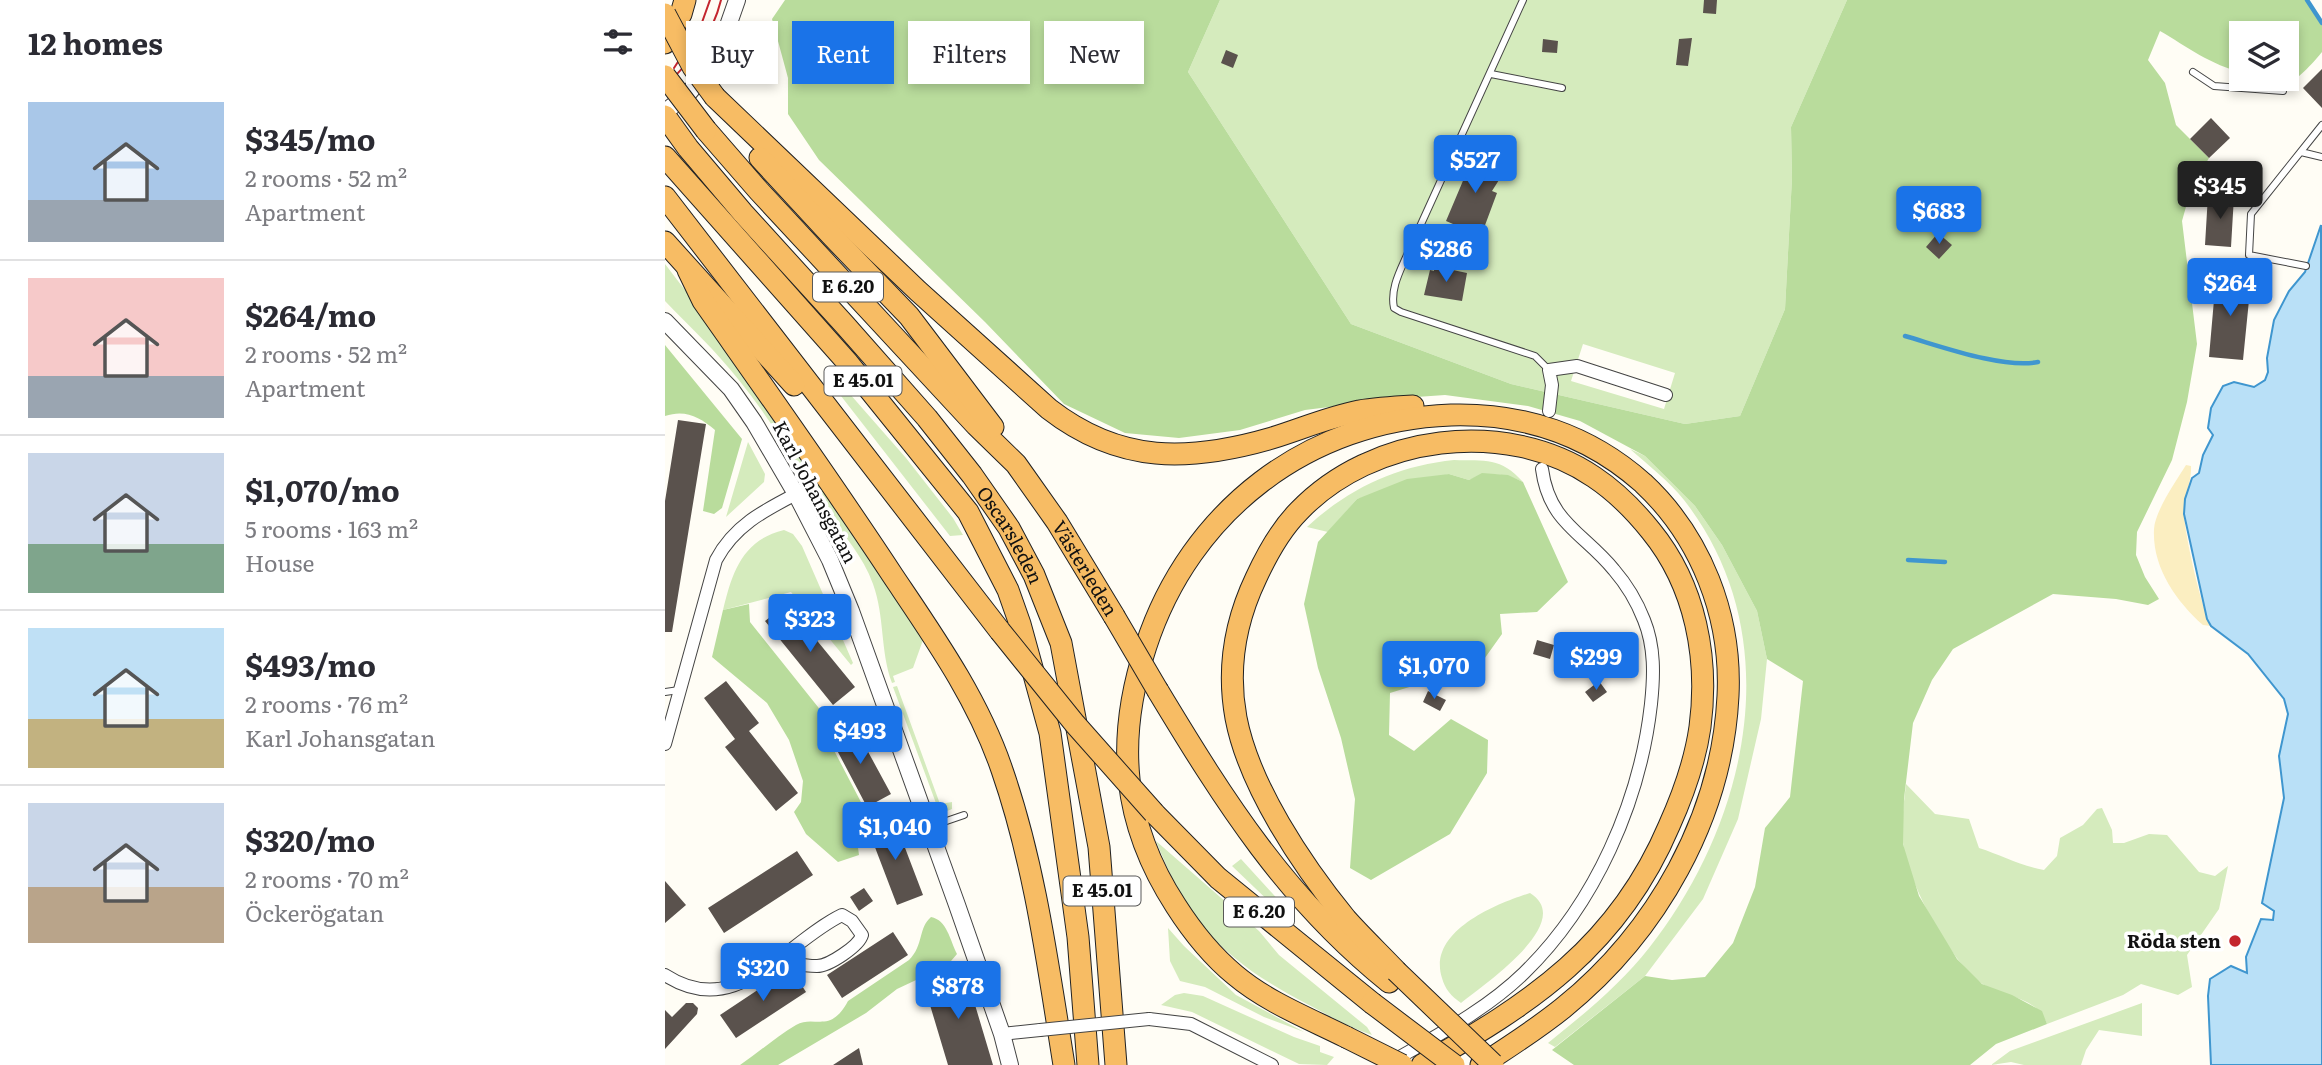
<!DOCTYPE html>
<meta charset="utf-8">
<style>
:root{--surface:#fff;--page:#f2f2f3;--text:#2b2b33;--muted:#7c7c81;--line:#e1e1e2;--accent:#1a73e8}
body{margin:0;font-family:Literata,serif;background:var(--page);color:var(--text);height:100vh;display:flex;flex-direction:column;font-size:26px;white-space:nowrap}
*{box-sizing:border-box;margin:0}
p{font-size:23px;color:var(--muted)}
.icon{flex:none;width:38px;height:38px;fill:none;stroke:currentColor;stroke-width:2;stroke-linecap:round;stroke-linejoin:round}
.map{position:relative;flex:1;overflow:hidden}
.sheet{display:flex;flex-direction:column;background:var(--surface);width:665px}
.sheet>*{flex:none}
.banner{position:absolute;left:21px;top:21px;width:665px;height:63px;display:flex;gap:14px}
.controls{position:absolute;left:1564px;top:21px;display:grid;gap:14px}
.controls a{display:grid;place-items:center;width:70px;height:70px;border-radius:0px;background:var(--surface);box-shadow:0 4px 10px #0003;font-size:35px}
.price{position:absolute;translate:-50% -60px;padding:0 16px;border-radius:7px;background:var(--accent);color:#fff;font-size:23px;line-height:46px;filter:drop-shadow(0 2px 4px #0008)}
.price::after{content:'';position:absolute;left:50%;top:42px;width:21px;height:16px;margin-left:-10px;background:inherit;clip-path:polygon(0 0,100% 0,50% 100%)}
.price.on{background:#222;color:#fff}
ul{padding:0;list-style:none}
li{display:flex;align-items:center;gap:21px;height:175px;padding:0 28px}
li+li{border-top:2px solid var(--line)}
li span{display:grid;place-items:center;flex:none;width:196px;height:140px;border-radius:0px;color:#555}
li>.icon{margin-inline-start:auto}
span .icon{width:84px;height:84px;fill:#fffc;stroke-width:1}
li b{font-size:30px}
h2{display:flex;justify-content:space-between;align-items:center;height:84px;padding:0 28px;font-size:30px}
.pill{padding:0 24px;border-radius:0px;background:var(--surface);box-shadow:0 4px 10px #0003;font-size:24px;line-height:63px}
.pill.on{background:var(--accent);color:#fff}
main{display:flex;flex:1;min-height:0}
.map>svg:first-child{display:block}
.green{fill:#d5ebbd;fill-rule:evenodd}
.forest{fill:#b9dc9c}
.sand{fill:#fbeec1}
.water{fill:#b9e0f7;stroke:#3f96cf;stroke-width:2}
.lines{fill:none;stroke-linecap:round;stroke-linejoin:round}
.stream{stroke:#3f96cf;stroke-width:4.5}
.building{fill:#5a524d}
.service-casing{stroke:#444;stroke-width:8}
.minor-casing{stroke:#444;stroke-width:14}
.tertiary-casing{stroke:#444;stroke-width:18}
.trunk-casing{stroke:#222;stroke-width:23}
.service{stroke:#fff;stroke-width:6}
.minor{stroke:#fff;stroke-width:12}
.tertiary{stroke:#fff;stroke-width:16}
.trunk{stroke:#f7bc64;stroke-width:21}
.tram{stroke:#c4262e;stroke-width:2}
.minor-bridge-casing{stroke:#444;stroke-width:14;stroke-linecap:butt}
.trunk-bridge-casing{stroke:#222;stroke-width:23;stroke-linecap:butt}
.minor-bridge{stroke:#fff;stroke-width:12}
.trunk-bridge{stroke:#f7bc64;stroke-width:21}
.poi-dot{fill:#c4262e;stroke:#fff;stroke-width:2.5}
.labels{text-anchor:middle;stroke-width:7;stroke-linejoin:round;paint-order:stroke}
.shield{fill:#fff;stroke:#585858;stroke-width:2}
.shield-label{font-size:18px;font-weight:bold;fill:#111}
.street-label{font-size:19px;fill:#111;stroke:#fff}
.poi-label{font-size:19px;font-weight:bold;fill:#111;stroke:#fff;text-anchor:end}
</style>
<main>
<section class="sheet">
<h2>12 homes<svg class="icon" aria-label="filters" viewBox="0 0 24 24"><path d="M4 7h16M4 17h16"/><circle cx="9" cy="7" r="2"/><circle cx="15" cy="17" r="2"/></svg></h2>
<ul>
<li><span style="background:linear-gradient(#a9c7e8 70%,#9aa5b1 0)"><svg class="icon" aria-label="home" viewBox="0 0 24 24"><path d="M3 11l9-7 9 7M6 9v11h12V9"/></svg></span><div><b>$345/mo</b><p>2 rooms · 52 m²</p><p>Apartment</p></div></li>
<li><span style="background:linear-gradient(#f6c9c9 70%,#9aa5b1 0)"><svg class="icon" aria-label="home" viewBox="0 0 24 24"><path d="M3 11l9-7 9 7M6 9v11h12V9"/></svg></span><div><b>$264/mo</b><p>2 rooms · 52 m²</p><p>Apartment</p></div></li>
<li><span style="background:linear-gradient(#c9d6e8 65%,#7fa58c 0)"><svg class="icon" aria-label="home" viewBox="0 0 24 24"><path d="M3 11l9-7 9 7M6 9v11h12V9"/></svg></span><div><b>$1,070/mo</b><p>5 rooms · 163 m²</p><p>House</p></div></li>
<li><span style="background:linear-gradient(#bfe0f5 65%,#c2b280 0)"><svg class="icon" aria-label="home" viewBox="0 0 24 24"><path d="M3 11l9-7 9 7M6 9v11h12V9"/></svg></span><div><b>$493/mo</b><p>2 rooms · 76 m²</p><p>Karl Johansgatan</p></div></li>
<li><span style="background:linear-gradient(#c9d6e8 60%,#b9a48a 0)"><svg class="icon" aria-label="home" viewBox="0 0 24 24"><path d="M3 11l9-7 9 7M6 9v11h12V9"/></svg></span><div><b>$320/mo</b><p>2 rooms · 70 m²</p><p>Öckerögatan</p></div></li>
</ul>
</section>
<div class="map">
<svg width="1657" height="1065" viewBox="0 0 1657 1065">
<rect width="100%" height="100%" fill="#fffdf5"/>
<!-- green -->
<path class="green" d="M555,0H1182L1126,127L1127,178L1120,309L1075,416L1020,424L846,384L686,324L523,72ZM918,344L1010,373L999,409L906,381Z
M0,264L36,311L197,545L258,640L248,668L228,676L230,682L227,683C215,651 220,617 208,584C198,556 179,536 163,512C134,467 107,421 73,379C51,351 25,327 0,301Z
M170,377L241,458L288,518L298,535L285,536L169,387Z
M83,442L100,474L99,482L61,517Z
M965,449L980,456L1030,506L1057,545L1092,611L1102,659L1096,719L1073,819L1038,899L980,976L890,1047L883,1043C919,1014 956,984 984,948C1084,821 1125,636 1019,500C1004,481 983,465 965,449Z
M789,460C820,461 836,457 858,482C839,473 823,471 804,480L784,474L692,499L663,532L642,527C684,488 732,466 789,460Z
M119,530L128,534L137,546L188,663L186,665L126,592L58,610C67,573 77,540 119,530Z
M232,686L275,804L287,802V809L275,814L228,687Z
M1241,784L1270,814L1304,819L1314,848C1336,855 1356,866 1379,870L1392,856L1395,838L1418,825L1432,809L1437,808L1447,830L1448,843H1459L1484,834L1502,835L1534,872L1550,876L1563,866L1554,909L1522,955L1527,987L1513,995L1476,984L1458,995L1382,1024C1370,994 1339,999 1316,983C1284,959 1243,883 1238,843C1236,824 1239,802 1241,784Z
M491,841L594,931L614,955L702,1027L707,1035C685,1028 665,1016 644,1005C563,963 525,927 491,841Z
M576,859L618,905L619,910L615,912L567,866Z
M865,893C912,922 818,985 796,1003C786,996 780,989 777,978C762,932 830,904 865,893Z
M503,928L519,946L571,995L639,1032L599,1017L540,987L515,981L505,961Z
M519,993L538,996L629,1037L655,1046V1052L669,1057L662,1065L634,1064L527,1012L496,1005L510,995Z
M1477,1003V1036L1434,1030L1421,1050L1416,1065H1359L1346,1062L1326,1065L1345,1051Z"/>
<!-- forest -->
<path class="forest" d="M120,0H555L523,72L686,324L846,384L1020,424L1075,416L1120,309L1127,178L1126,127L1182,0H1641L1657,24V52C1647,64 1624,92 1606,85C1606,85 1598,79 1597,79H1622V33H1577V72C1547,66 1521,46 1495,31L1483,60L1500,83L1511,125L1544,158L1526,189L1517,221L1532,344L1522,402L1507,460L1472,532L1471,555L1480,577L1494,599L1483,605L1451,599L1388,594L1288,649L1267,680L1248,723L1239,799L1238,844L1254,896L1292,959L1317,984L1347,995L1377,1011L1382,1024L1331,1044L1305,1065H909L887,1050L980,976L1007,980L1040,977L1068,943L1090,887L1100,828L1125,797L1138,681L1102,659L1092,611L1057,545L1030,506L980,456L915,421L863,406L780,395L737,398L640,410L575,430L514,438L460,433L399,404L320,322L154,160L123,114V78L107,19Z
M0,345L77,439L57,508L49,514L38,511L50,430C35,417 20,409 0,416Z
M817,473L843,475L858,482L903,582L872,612L835,614L837,634L812,669L783,675L725,693L724,735L749,751L786,719L823,740L822,773L785,834L706,880L685,868L690,799L676,738L653,668L639,604L653,542L692,499L742,479L784,474L804,480Z
M84,604L85,622L161,717V735L198,806V816L191,833L194,855L173,862L141,834L129,812L136,802L138,781L124,740L102,703L47,657L58,610Z
M266,917C282,920 285,940 292,954L286,961L266,973L232,989L201,1013L113,1065H75C94,1052 111,1037 131,1025C149,1014 165,1035 183,1001L244,960C259,945 253,928 266,917Z"/>
<!-- sand -->
<path class="sand" d="M1521,465L1526,466C1527,483 1518,497 1519,514C1520,536 1536,607 1546,626L1538,625C1511,601 1487,567 1489,529C1490,511 1511,481 1521,465Z"/>
<!-- water -->
<path class="water" d="M1656,225L1657,1065H1546L1543,996L1545,979L1566,966L1582,973L1581,957L1596,919L1608,920L1609,911L1597,903L1619,798L1614,756L1623,714L1619,699L1583,654L1546,626L1542,619L1519,514L1520,499L1527,478L1534,473L1538,455L1548,435L1543,428L1546,408L1558,386L1569,382L1589,387L1600,380L1603,372L1602,358L1609,320L1624,291L1640,272Z"/>
<g class="lines">
<!-- stream -->
<path class="stream" d="M1642,0L1657,23
M1240,336C1275,346 1338,369 1373,362
M1243,560L1280,562"/>
</g>
<!-- building -->
<path class="building" d="M1039,0H1052L1051,14L1038,13Z
M1027,38L1023,66L1011,65L1014,39Z
M878,39L893,41L892,53L877,52Z
M561,50L573,55L568,68L556,63Z
M1657,69V108L1638,88Z
M1546,118L1565,138L1544,158L1525,139Z
M805,152L839,172L827,191L832,193L816,236L781,221L800,176L794,173Z
M1543,195L1569,196L1566,247L1540,245Z
M1274,215L1281,224L1270,234L1262,225Z
M1273,233L1287,245L1274,259L1261,247Z
M769,266L802,273L797,301L759,295L765,270L769,271Z
M1551,277L1586,280L1578,360L1544,357Z
M13,420L41,424L7,632H0V501Z
M122,604L190,687L168,705L100,621Z
M872,640L889,645L885,659L868,654Z
M61,681L94,723L84,731L133,793L111,811L60,747L70,739L39,698Z
M934,681L942,692L928,702L920,692Z
M763,691L781,700L775,711L758,702Z
M188,724L226,794L202,807L165,737Z
M229,819L258,895L232,905L203,829Z
M132,851L148,875L59,933L43,908Z
M0,881L21,905L0,923Z
M199,888L208,901L194,911L185,897Z
M228,932L243,955L177,998L162,975Z
M299,968L328,1065H283L259,985L286,976L285,972Z
M121,971L128,972L141,992L71,1038L55,1015Z
M21,1003H28L33,1008L32,1014L0,1049V1010L7,1017Z
M194,1048L198,1065H168Z"/>
<g class="lines">
<defs>
<path id="service" d="M858,0L742,255C735,271 725,289 729,308L736,312L870,356L884,370
M1528,72L1549,86L1618,91
M826,74L897,88
M1636,152L1657,157
M1641,266L1584,255L1586,214L1657,125
M0,692L14,690
M264,827L299,815"/>
<path id="minor" d="M884,411L887,385L884,370L912,366L1001,395
M0,744L51,560C69,526 98,511 131,494
M0,975C72,1022 119,943 177,915L187,921L197,935C194,946 164,966 152,966C140,966 126,963 113,961
M484,1019L526,1024L607,1065
M337,1034L375,1030
M726,1062C771,1036 821,1010 859,973C930,904 975,802 986,704C989,676 990,647 979,620C972,602 962,585 949,570C919,533 884,523 877,469"/>
<path id="tertiary" d="M0,112L23,94L51,60L72,0
M0,321L66,389L89,422L131,494L165,560L186,611L292,905L337,1034L345,1065"/>
<g id="trunk">
<path d="M0,43L16,14L20,0"/>
<path d="M50,97L253,291L384,409C455,464 524,462 607,438C636,429 664,417 694,411C712,408 730,407 748,406"/>
<path id="s1" d="M0,116L23,148L78,213L179,324L262,418L307,475L344,528L369,575L396,643L434,847L451,1065"/>
<path id="s2" d="M41,130L94,191L311,425L351,464L392,522L449,616"/>
<path d="M0,157L183,363L303,512L343,590L355,624L385,733L413,937L423,1065"/>
<path d="M95,158L166,235L244,316L328,427"/>
<path d="M0,197L335,631"/>
<path d="M0,242L129,385"/>
<path d="M23,270L38,301C102,392 167,483 228,576C269,637 313,699 337,770C370,865 383,966 399,1065"/>
<path d="M493,691C560,802 621,899 724,982"/>
<path d="M489,813L553,878L707,1003"/>
<path d="M731,971C715,954 697,937 681,919C637,865 584,786 571,718C562,669 570,622 591,578C602,554 615,530 634,511C707,435 840,417 929,477C950,491 970,511 986,531C1031,586 1044,659 1035,727C1030,762 1018,795 1004,826C953,946 866,1004 757,1065"/>
<path d="M681,1037C643,1018 602,1002 570,975C547,956 527,931 511,906C457,823 450,740 481,646C525,511 643,420 786,415C858,413 924,435 978,483C1036,537 1067,616 1063,696C1057,817 992,932 898,1008C872,1029 844,1047 816,1065"/>
</g>
</defs>
<!-- service casing -->
<use href="#service" class="service-casing"/>
<!-- minor casing -->
<use href="#minor" class="minor-casing"/>
<!-- tertiary casing -->
<use href="#tertiary" class="tertiary-casing"/>
<!-- trunk casing -->
<use href="#trunk" class="trunk-casing"/>
<!-- service -->
<use href="#service" class="service"/>
<!-- minor -->
<use href="#minor" class="minor"/>
<!-- tertiary -->
<use href="#tertiary" class="tertiary"/>
<!-- trunk -->
<use href="#trunk" class="trunk"/>
<!-- tram -->
<path class="tram" d="M9,68L35,28L45,0
M0,86C26,61 47,37 56,0"/>
<defs>
<path id="minor-bridge" d="M375,1030L484,1019"/>
<path id="trunk-bridge" d="M0,14L28,67L50,97
M0,76L41,130
M449,616L493,691
M335,631L410,724L489,813
M731,971L828,1064
M707,1003L789,1065
M681,1037L737,1065"/>
</defs>
<!-- minor-bridge casing -->
<use href="#minor-bridge" class="minor-bridge-casing"/>
<!-- trunk-bridge casing -->
<use href="#trunk-bridge" class="trunk-bridge-casing"/>
<!-- minor-bridge -->
<use href="#minor-bridge" class="minor-bridge"/>
<!-- trunk-bridge -->
<use href="#trunk-bridge" class="trunk-bridge"/>
</g>
<!-- markers -->
<circle class="poi-dot" cx="1570" cy="941" r="7"/>
<g class="labels">
<!-- shield labels -->
<g class="shield">
<rect x="148" y="272.5" width="70" height="29" rx="5"/>
<rect x="159.5" y="366.5" width="77" height="29" rx="5"/>
<rect x="398.5" y="876.5" width="77" height="29" rx="5"/>
<rect x="559" y="897.5" width="70" height="29" rx="5"/>
</g>
<g class="shield-label">
<text x="183" y="293">E 6.20</text>
<text x="198" y="387">E 45.01</text>
<text x="437" y="897">E 45.01</text>
<text x="594" y="918">E 6.20</text>
</g>
<!-- street labels -->
<g class="street-label">
<text transform="translate(150 492) rotate(62)" y="7">Karl Johansgatan</text>
<text dy="7" stroke="none"><textPath href="#s1" startOffset="544">Oscarsleden</textPath></text>
<text dy="7" stroke="none"><textPath href="#s2" startOffset="581">Västerleden</textPath></text>
</g>
<!-- poi labels -->
<g class="poi-label">
<text x="1556" y="948">Röda sten</text>
</g>
</g>
</svg>
<div class="controls">
<a><svg class="icon" aria-label="layers" viewBox="0 0 24 24"><path d="M12 4l9 5-9 5-9-5zM3 14l9 5 9-5"/></svg></a>
</div>
<b class="price" style="left:810px;top:195px">$527</b>
<b class="price on" style="left:1555px;top:221px">$345</b>
<b class="price" style="left:1274px;top:246px">$683</b>
<b class="price" style="left:781px;top:284px">$286</b>
<b class="price" style="left:1565px;top:318px">$264</b>
<b class="price" style="left:145px;top:654px">$323</b>
<b class="price" style="left:931px;top:692px">$299</b>
<b class="price" style="left:769px;top:701px">$1,070</b>
<b class="price" style="left:195px;top:766px">$493</b>
<b class="price" style="left:230px;top:862px">$1,040</b>
<b class="price" style="left:98px;top:1003px">$320</b>
<b class="price" style="left:293px;top:1021px">$878</b>
<div class="banner">
<a class="pill">Buy</a>
<a class="pill on">Rent</a>
<a class="pill">Filters</a>
<a class="pill">New</a>
</div>
</div>
</main>
